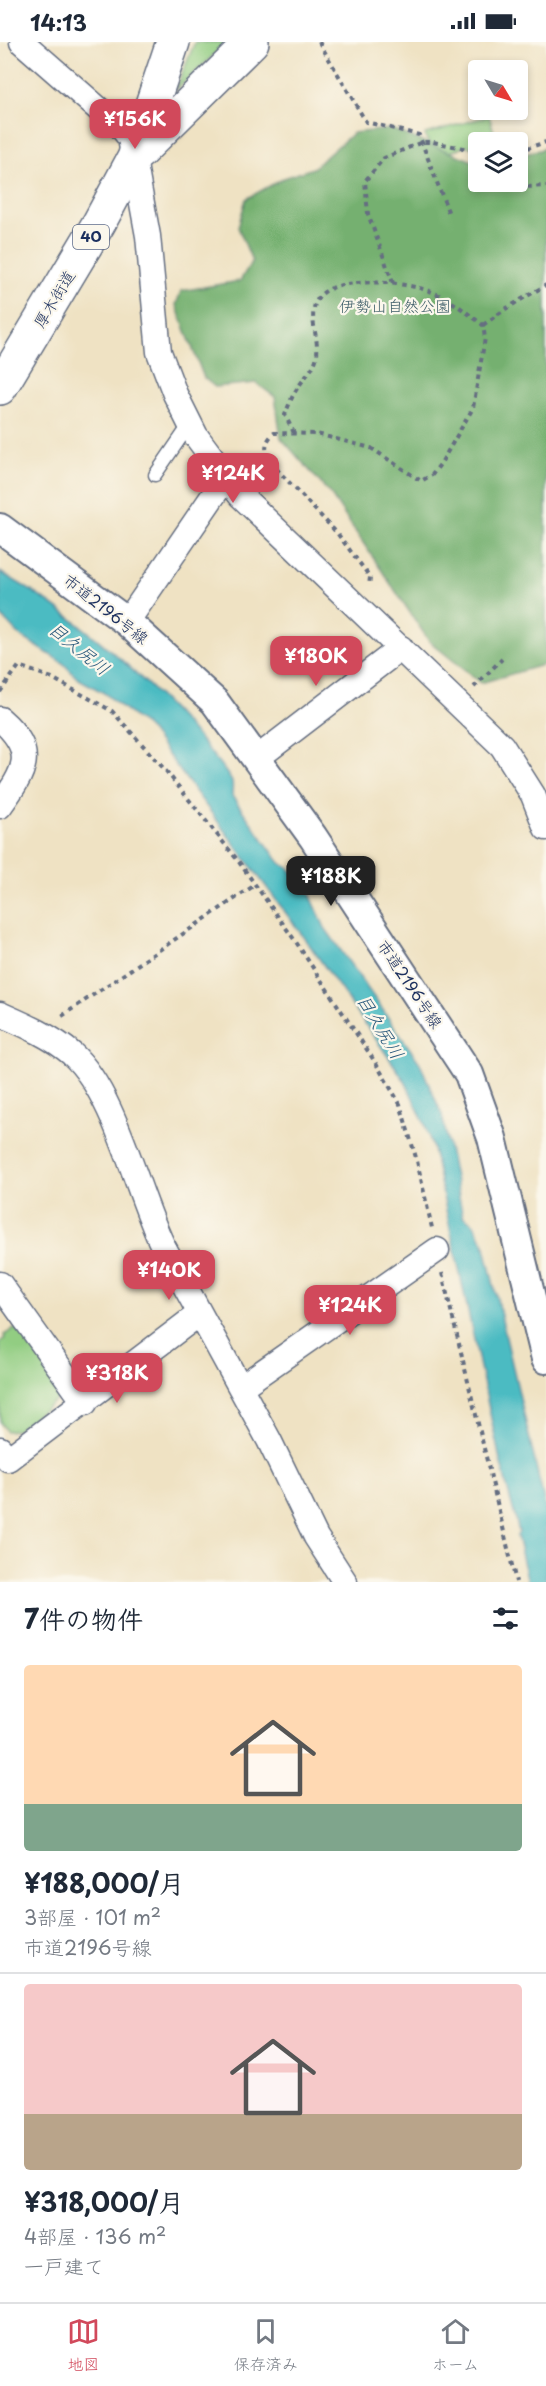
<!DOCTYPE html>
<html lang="ja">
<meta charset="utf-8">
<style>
:root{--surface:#fff;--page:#f6f6f7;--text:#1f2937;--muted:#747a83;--line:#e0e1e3;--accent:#d1495b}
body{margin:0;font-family:"Playpen Sans","Klee One",sans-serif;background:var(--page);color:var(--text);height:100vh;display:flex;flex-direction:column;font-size:22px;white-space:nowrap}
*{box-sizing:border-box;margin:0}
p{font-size:20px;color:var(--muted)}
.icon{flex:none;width:33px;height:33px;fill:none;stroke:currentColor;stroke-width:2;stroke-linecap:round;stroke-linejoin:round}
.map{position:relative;height:1540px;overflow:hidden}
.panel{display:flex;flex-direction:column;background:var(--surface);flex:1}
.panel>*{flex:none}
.needle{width:39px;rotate:128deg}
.controls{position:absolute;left:468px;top:18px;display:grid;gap:12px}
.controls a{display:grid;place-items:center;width:60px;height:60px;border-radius:6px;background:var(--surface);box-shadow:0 3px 9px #0003;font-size:30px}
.price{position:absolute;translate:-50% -51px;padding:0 14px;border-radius:12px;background:var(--accent);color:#fff;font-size:20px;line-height:39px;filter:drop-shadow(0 2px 3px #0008)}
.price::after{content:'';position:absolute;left:50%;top:36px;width:18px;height:14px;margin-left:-9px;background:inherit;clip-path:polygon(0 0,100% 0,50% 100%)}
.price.current{background:#222;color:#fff}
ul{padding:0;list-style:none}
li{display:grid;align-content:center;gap:12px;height:318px;padding:0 24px}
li+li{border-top:2px solid var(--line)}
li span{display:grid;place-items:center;height:186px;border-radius:6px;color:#555}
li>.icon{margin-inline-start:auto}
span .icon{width:108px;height:108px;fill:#fffc;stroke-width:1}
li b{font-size:26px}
h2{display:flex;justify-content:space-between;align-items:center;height:72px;padding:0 24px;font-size:26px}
.status{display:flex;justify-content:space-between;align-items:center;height:42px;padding:0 30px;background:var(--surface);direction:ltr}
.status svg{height:16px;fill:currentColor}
.tabs{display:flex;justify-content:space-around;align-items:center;height:84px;border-top:2px solid var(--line);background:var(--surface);font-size:16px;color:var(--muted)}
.tabs a{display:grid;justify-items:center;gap:3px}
.tabs .current{color:var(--accent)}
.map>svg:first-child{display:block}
.green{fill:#92cd82;stroke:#567e70;stroke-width:1.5}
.forest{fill:#75b070;stroke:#487067;stroke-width:1.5}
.water{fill:#4cbbc2;stroke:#347590;stroke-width:1.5}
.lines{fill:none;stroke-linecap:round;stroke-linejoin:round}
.service-casing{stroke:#656e81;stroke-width:15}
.minor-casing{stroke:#656e81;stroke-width:27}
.tertiary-casing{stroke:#656e81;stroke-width:32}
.primary-casing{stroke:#656e81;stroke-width:36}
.path{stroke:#656e81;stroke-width:4;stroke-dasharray:4.5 4.5;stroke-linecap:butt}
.service{stroke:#fff;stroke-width:12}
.minor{stroke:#fff;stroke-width:24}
.tertiary{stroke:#fff;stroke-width:28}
.primary{stroke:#fff;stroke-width:33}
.labels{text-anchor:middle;stroke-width:4.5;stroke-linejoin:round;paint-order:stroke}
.shield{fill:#fbf7ec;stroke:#5e6b89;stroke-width:1.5}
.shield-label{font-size:15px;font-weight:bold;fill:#1b2f5e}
.street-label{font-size:16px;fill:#1b2f5e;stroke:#fbf7ec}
.park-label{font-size:16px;fill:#3f5e69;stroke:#fbf7ec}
.water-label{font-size:18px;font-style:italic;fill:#2a597c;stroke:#fbf7ec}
</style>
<div class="status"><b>14:13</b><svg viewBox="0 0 49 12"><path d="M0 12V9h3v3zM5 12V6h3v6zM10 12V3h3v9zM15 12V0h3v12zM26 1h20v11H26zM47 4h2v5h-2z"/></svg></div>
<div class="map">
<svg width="546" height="1540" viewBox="0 0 546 1540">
<rect width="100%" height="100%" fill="#fbf7ec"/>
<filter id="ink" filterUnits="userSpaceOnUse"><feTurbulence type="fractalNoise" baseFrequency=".0167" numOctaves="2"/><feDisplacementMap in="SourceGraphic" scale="12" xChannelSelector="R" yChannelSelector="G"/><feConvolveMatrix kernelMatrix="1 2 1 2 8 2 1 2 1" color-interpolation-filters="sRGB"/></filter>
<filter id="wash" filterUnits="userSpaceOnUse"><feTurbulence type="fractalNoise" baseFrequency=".008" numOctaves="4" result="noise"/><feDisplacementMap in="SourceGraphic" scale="24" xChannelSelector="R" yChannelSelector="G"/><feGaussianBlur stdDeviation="1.35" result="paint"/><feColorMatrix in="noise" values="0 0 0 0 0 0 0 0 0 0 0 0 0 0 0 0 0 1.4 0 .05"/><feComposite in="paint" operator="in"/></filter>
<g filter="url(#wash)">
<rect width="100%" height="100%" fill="#efe2c3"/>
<!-- green -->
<path class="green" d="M195,0H228L175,49Z
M489,74L497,100H478V106L466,104L447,111C437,106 427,104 425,92Z
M14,1287L25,1289L60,1342L59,1356L17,1388L6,1389L0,1380V1300L5,1296L4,1293Z"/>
<!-- forest -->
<path class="forest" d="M391,87L478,121V140H518V114L546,106V622L481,641L429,599L331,453L281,396L275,355L256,341L215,345L204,336L176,263L181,249L240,239L252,219L238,185L246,157L284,136L313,126L353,91Z"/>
<!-- water -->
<path class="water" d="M0,530C75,572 139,629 196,693C205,704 227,729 232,740C233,744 232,750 232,754L280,821L289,826L310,852L325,886L420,1021L442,1073L463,1174L473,1181L484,1201L546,1467V1540H528L517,1494L519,1490L500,1418L433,1107L425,1083L406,1041L394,1023L306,898L148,686L104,651L77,636L63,621L19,593L0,573Z"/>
</g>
<g filter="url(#ink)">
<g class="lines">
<defs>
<path id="service" d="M155,433L190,382"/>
<path id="minor" d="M22,0L102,70L118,81L130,96L148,194L159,310L175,352L196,394L240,453L502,704L533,753L546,786
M127,580L226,435
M0,677C38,710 25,729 0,764
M256,717L401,606
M0,972C25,983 51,994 72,1012C115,1051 136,1148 162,1202L269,1398L316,1495L345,1540
M0,1242L85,1361
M241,1345L437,1208
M0,1407L8,1417L199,1272"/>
<path id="tertiary" d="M0,486L127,580L215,660L313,795L469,1032L492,1096L546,1317"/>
<path id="primary" d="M140,110L252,0
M0,346L99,181L134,116L173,0"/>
</defs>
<!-- service casing -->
<use href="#service" class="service-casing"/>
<!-- minor casing -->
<use href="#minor" class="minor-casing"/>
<!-- tertiary casing -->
<use href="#tertiary" class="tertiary-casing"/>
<!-- primary casing -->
<use href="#primary" class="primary-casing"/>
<!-- path -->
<path class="path" d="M319,0L366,80L419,93L449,172
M518,109L546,100
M511,140L513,143L524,145L546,144
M393,241L368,172L365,139L384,116L422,100H433L478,109
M483,283L507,266L546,243
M294,391L285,373C289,363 292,353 299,344C306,333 315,326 317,313C319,293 306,272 319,255C335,233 406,240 429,249C450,256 466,270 483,283L485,296L473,366L441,421L432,433L421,439L371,406L317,392L274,391C264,401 265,406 269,419L337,491L370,535L369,544
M474,645L502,617
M0,650L19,624L52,636L112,669L166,729L239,820L296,900L375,1020L400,1062L417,1119L432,1186
M62,974L255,843
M442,1231L516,1540"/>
<!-- service -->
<use href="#service" class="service"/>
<!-- minor -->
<use href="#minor" class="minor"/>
<!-- tertiary -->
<use href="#tertiary" class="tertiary"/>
<!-- primary -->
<use href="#primary" class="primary"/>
</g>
</g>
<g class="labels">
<!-- shield labels -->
<rect class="shield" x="73" y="183" width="36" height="24" rx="4.5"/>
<g class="shield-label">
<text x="91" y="200">40</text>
</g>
<!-- street labels -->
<g class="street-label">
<text transform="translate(54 257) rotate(-59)" y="6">厚木街道</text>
<text transform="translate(106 567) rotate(38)" y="6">市道2196号線</text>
<text transform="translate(410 942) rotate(56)" y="6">市道2196号線</text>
</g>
<!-- park labels -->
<g class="park-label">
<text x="395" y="270">伊勢山自然公園</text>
</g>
<!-- water labels -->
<g class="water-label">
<text transform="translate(79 607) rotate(39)" y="6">目久尻川</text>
<text transform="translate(380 985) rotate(59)" y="6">目久尻川</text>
</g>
</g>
</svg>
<div class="controls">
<a><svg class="needle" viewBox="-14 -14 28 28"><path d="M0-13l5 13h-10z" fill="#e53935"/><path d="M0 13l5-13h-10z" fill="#747a83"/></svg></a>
<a><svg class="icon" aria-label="layers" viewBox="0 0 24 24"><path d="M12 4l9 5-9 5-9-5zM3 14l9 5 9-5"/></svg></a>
</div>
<b class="price" style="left:135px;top:108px">¥156K</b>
<b class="price" style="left:233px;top:462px">¥124K</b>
<b class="price" style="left:316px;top:645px">¥180K</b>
<b class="price current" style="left:331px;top:865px">¥188K</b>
<b class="price" style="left:169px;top:1259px">¥140K</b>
<b class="price" style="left:350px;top:1294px">¥124K</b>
<b class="price" style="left:117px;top:1362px">¥318K</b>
</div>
<section class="panel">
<h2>7件の物件<svg class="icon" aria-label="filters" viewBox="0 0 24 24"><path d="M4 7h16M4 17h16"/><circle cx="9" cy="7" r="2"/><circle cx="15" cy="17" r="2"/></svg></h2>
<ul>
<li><span style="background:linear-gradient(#ffd9b3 75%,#7fa58c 0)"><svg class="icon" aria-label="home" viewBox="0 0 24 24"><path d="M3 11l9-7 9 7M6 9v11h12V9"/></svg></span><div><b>¥188,000/月</b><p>3部屋 · 101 m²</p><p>市道2196号線</p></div></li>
<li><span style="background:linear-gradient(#f6c9c9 70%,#b9a48a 0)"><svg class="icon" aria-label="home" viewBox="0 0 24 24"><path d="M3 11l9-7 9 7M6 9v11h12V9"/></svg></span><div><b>¥318,000/月</b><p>4部屋 · 136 m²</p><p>一戸建て</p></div></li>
</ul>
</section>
<nav class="tabs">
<a class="current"><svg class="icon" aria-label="map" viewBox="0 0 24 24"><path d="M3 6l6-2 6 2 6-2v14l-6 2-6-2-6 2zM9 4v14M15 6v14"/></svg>地図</a>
<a><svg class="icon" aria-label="saved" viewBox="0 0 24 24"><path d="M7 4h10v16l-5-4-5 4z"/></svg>保存済み</a>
<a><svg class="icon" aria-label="home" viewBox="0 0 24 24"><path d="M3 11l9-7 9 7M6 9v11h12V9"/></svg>ホーム</a>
</nav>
